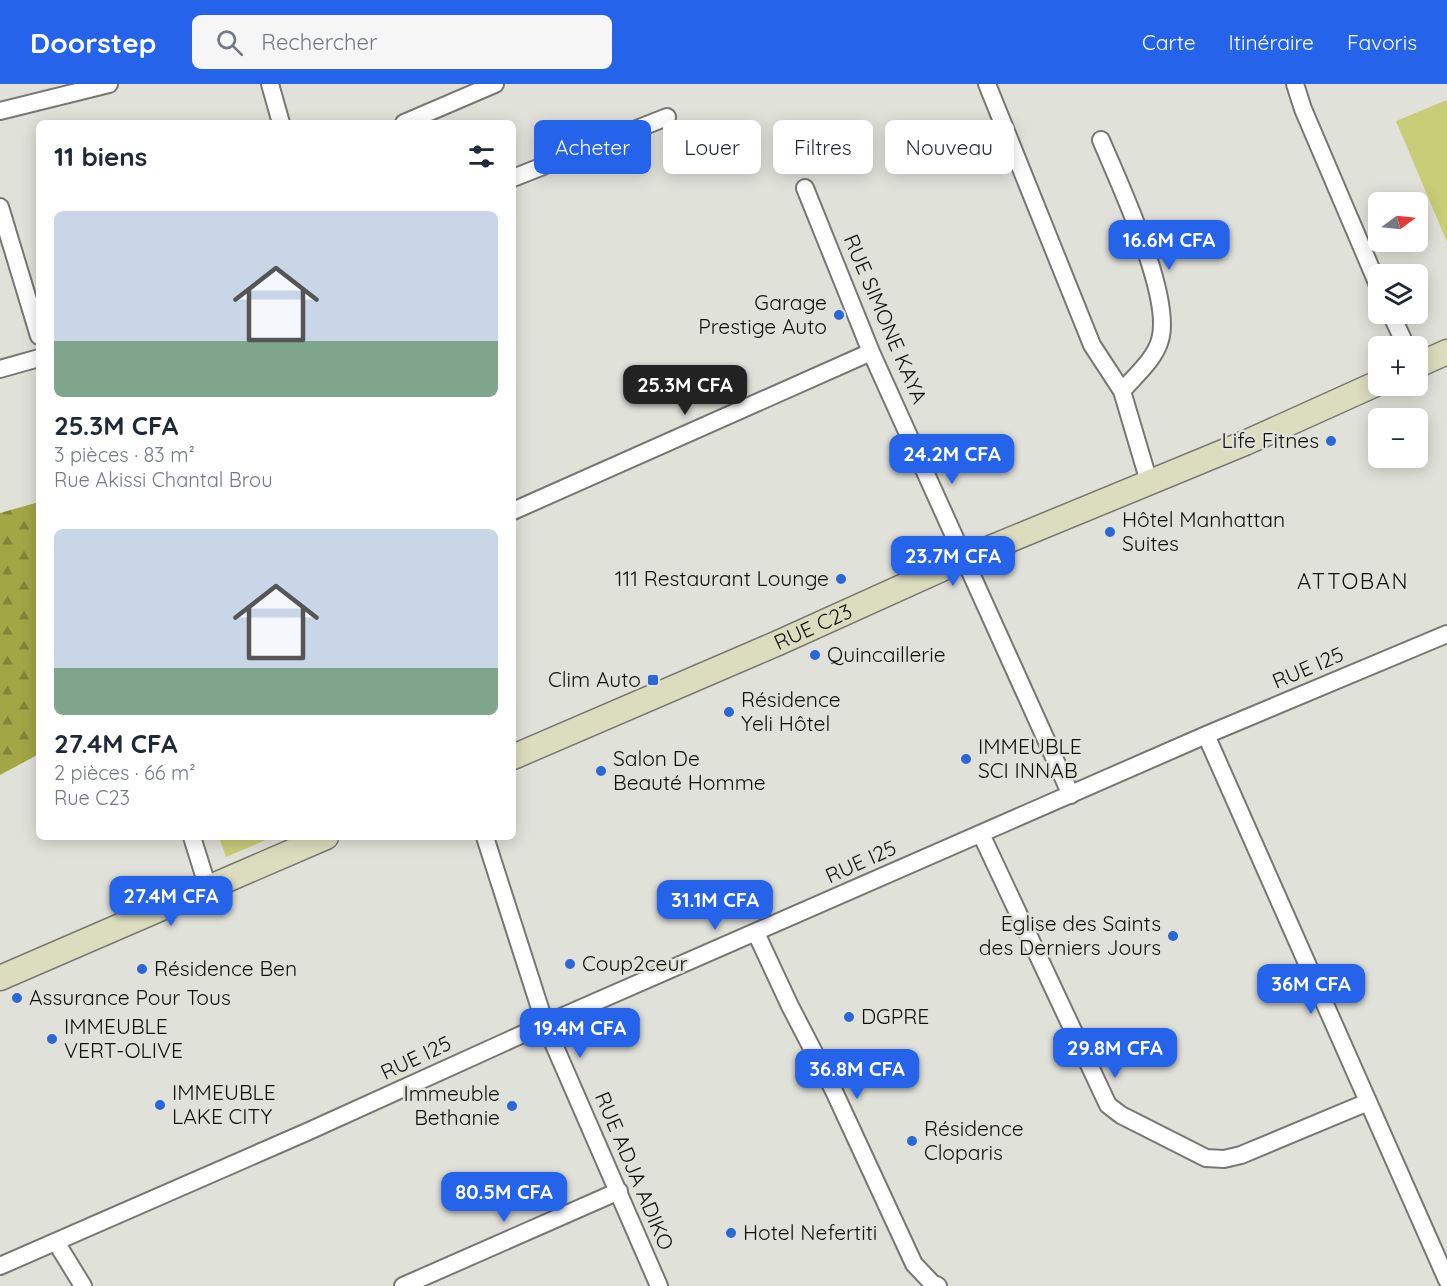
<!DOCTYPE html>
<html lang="fr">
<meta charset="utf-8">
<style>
:root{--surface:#fff;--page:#f6f6f7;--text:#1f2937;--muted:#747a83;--accent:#2563eb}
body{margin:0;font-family:Quicksand,sans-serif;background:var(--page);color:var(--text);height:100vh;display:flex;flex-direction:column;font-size:22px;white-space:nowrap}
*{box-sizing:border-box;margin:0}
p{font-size:20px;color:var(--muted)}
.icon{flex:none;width:33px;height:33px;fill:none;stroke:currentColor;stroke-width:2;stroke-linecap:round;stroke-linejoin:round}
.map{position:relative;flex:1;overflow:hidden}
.panel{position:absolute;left:36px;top:36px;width:480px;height:720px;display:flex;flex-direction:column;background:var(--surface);border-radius:9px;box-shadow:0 3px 15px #0003}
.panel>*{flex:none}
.guide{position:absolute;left:534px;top:36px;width:570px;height:54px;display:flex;gap:12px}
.needle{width:39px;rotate:75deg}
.tools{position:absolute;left:1368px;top:108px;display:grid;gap:12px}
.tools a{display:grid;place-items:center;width:60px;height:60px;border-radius:9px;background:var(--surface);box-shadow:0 3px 15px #0003;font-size:30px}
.price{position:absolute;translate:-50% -51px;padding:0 14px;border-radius:12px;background:var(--accent);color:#fff;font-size:20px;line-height:39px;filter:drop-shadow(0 2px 3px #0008)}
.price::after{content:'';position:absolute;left:50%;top:36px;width:18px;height:14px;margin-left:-9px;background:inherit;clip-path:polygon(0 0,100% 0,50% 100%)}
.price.selected{background:#222;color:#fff}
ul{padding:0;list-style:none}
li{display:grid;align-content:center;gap:12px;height:318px;padding:0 18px}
li span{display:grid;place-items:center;height:186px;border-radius:9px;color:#555}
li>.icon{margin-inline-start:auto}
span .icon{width:108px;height:108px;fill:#fffc;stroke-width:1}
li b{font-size:26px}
h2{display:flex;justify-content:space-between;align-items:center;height:72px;padding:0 18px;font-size:26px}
.pill{padding:0 21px;border-radius:9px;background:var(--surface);box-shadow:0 3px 15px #0003;font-size:21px;line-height:54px}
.pill.selected{background:var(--accent);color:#fff}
header{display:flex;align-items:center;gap:36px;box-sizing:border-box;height:84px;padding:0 30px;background:var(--accent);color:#fff}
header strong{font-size:28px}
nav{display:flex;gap:33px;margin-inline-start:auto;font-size:21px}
.search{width:420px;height:54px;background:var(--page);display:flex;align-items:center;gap:15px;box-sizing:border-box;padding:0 21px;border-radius:9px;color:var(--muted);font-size:22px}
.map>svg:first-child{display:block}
.forest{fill:url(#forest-firs)}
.green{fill:#c8cd78}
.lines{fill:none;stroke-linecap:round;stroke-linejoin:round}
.street-casing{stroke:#777871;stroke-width:20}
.secondary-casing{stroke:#777871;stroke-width:27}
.street{stroke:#fff;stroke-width:16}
.secondary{stroke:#dcddbe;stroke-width:24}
.poi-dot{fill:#2b67d5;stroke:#e0e1d9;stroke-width:2}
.labels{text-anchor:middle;stroke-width:5;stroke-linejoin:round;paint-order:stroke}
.poi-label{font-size:21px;fill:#10100d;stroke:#e0e1d9;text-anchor:start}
.street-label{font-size:21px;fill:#10100d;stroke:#e0e1d9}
.neighbourhood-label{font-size:22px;letter-spacing:1.5px;fill:#10100d;stroke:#e0e1d9}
</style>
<header>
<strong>Doorstep</strong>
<div class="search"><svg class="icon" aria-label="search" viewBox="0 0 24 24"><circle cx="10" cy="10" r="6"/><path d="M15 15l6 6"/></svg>Rechercher</div>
<nav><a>Carte</a><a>Itinéraire</a><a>Favoris</a></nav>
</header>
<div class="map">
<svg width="1447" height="1202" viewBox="0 0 1447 1202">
<defs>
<pattern id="forest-firs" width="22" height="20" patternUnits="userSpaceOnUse" patternTransform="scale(1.5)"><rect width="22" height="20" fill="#a2a645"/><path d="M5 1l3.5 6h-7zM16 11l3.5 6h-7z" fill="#838638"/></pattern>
</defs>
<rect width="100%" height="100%" fill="#e0e1d9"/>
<!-- forest -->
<path class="forest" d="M39,418V670L0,691V429Z"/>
<!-- green -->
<path class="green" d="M1447,16V158L1396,37Z
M219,753H273L226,773Z"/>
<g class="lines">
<defs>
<path id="street" d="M270,0L281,39
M987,0L1092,261L1122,307L1149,398
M1295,0L1303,25L1378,201
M0,27L109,0
M404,39L495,0
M1101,56C1119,99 1173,213 1160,256C1155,275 1135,292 1122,307
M513,94L667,33
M805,104L871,268L1071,711
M0,123L39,252
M1391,230L1406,262
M0,285L39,274
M513,427L871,268
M1206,651L1447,1196
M981,750L1108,1021L1121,1031L1206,1074L1224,1075L1241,1071L1368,1018
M192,753L208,804
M485,753L545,940L659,1202
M756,849L790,922L833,1005L914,1180L932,1199L938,1202
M56,1158L83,1202
M0,1182L309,1047L545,940L1206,651L1447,550
M403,1202L619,1107"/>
<g id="secondary">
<path d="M1418,281L1447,268"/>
<path id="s1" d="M513,673L778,559L966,474L1245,359L1378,299"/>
<path d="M0,894L326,753"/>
</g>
</defs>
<!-- street casing -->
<use href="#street" class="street-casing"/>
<!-- secondary casing -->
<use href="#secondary" class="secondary-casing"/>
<!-- street -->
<use href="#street" class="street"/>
<!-- secondary -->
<use href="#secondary" class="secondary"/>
</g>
<!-- markers -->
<g class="poi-dot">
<circle cx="839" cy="231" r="6"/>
<circle cx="1331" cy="357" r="6"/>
<circle cx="1110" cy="448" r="6"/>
<circle cx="841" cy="495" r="6"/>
<circle cx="815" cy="571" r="6"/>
<rect x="647" y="590" width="12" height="12" rx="3"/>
<circle cx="729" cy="628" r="6"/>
<circle cx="966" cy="675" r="6"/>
<circle cx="601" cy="687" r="6"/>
<circle cx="1173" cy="852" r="6"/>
<circle cx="570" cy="880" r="6"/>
<circle cx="142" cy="885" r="6"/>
<circle cx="17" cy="914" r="6"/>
<circle cx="849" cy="933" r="6"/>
<circle cx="52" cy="955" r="6"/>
<circle cx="160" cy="1021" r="6"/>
<circle cx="512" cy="1022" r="6"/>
<circle cx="912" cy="1057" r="6"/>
<circle cx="731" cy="1149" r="6"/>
</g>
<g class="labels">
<!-- poi labels -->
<g class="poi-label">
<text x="827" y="226" text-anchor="end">Garage<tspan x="827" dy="24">Prestige Auto</tspan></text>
<text x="1319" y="364" text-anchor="end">Life Fitnes</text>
<text x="1122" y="443">Hôtel Manhattan<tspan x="1122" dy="24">Suites</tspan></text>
<text x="829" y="502" text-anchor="end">111 Restaurant Lounge</text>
<text x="827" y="578">Quincaillerie</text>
<text x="641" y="603" text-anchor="end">Clim Auto</text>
<text x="741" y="623">Résidence<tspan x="741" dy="24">Yeli Hôtel</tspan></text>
<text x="978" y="670">IMMEUBLE<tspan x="978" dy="24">SCI INNAB</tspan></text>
<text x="613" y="682">Salon De<tspan x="613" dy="24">Beauté Homme</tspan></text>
<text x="1161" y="847" text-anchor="end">Eglise des Saints<tspan x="1161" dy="24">des Derniers Jours</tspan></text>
<text x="582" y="887">Coup2ceur</text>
<text x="154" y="892">Résidence Ben</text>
<text x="29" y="921">Assurance Pour Tous</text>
<text x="861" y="940">DGPRE</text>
<text x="64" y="950">IMMEUBLE<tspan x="64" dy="24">VERT-OLIVE</tspan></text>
<text x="172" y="1016">IMMEUBLE<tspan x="172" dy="24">LAKE CITY</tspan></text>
<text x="500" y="1017" text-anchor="end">Immeuble<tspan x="500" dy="24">Bethanie</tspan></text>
<text x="924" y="1052">Résidence<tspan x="924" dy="24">Cloparis</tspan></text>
<text x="743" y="1156">Hotel Nefertiti</text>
</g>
<!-- street labels -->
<g class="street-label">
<text transform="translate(885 235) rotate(67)" y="7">RUE SIMONE KAYA</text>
<text dy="7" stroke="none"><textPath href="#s1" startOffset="327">RUE C23</textPath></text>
<text transform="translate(1308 584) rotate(-23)" y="7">RUE I25</text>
<text transform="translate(861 778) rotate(-24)" y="7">RUE I25</text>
<text transform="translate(416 974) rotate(-25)" y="7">RUE I25</text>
<text transform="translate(634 1087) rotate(67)" y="7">RUE ADJA ADIKO</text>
</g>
<!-- neighbourhood labels -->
<g class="neighbourhood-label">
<text x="1353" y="505">ATTOBAN</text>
</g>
</g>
</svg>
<div class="tools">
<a><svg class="needle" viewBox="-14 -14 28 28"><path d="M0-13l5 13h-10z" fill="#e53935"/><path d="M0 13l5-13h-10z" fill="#747a83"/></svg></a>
<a><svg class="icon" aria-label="layers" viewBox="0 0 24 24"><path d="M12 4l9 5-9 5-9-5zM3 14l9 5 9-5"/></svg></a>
<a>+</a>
<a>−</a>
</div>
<b class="price" style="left:1169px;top:187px">16.6M CFA</b>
<b class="price selected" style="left:685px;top:332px">25.3M CFA</b>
<b class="price" style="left:952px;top:401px">24.2M CFA</b>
<b class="price" style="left:953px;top:503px">23.7M CFA</b>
<b class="price" style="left:171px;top:843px">27.4M CFA</b>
<b class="price" style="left:715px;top:847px">31.1M CFA</b>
<b class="price" style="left:1311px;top:931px">36M CFA</b>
<b class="price" style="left:580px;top:975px">19.4M CFA</b>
<b class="price" style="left:1115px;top:995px">29.8M CFA</b>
<b class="price" style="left:857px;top:1016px">36.8M CFA</b>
<b class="price" style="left:504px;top:1139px">80.5M CFA</b>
<div class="guide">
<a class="pill selected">Acheter</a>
<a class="pill">Louer</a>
<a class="pill">Filtres</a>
<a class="pill">Nouveau</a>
</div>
<section class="panel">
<h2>11 biens<svg class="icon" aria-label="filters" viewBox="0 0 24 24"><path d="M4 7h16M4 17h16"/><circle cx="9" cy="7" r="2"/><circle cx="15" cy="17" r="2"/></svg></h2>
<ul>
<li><span style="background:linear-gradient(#c9d6e8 70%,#7fa58c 0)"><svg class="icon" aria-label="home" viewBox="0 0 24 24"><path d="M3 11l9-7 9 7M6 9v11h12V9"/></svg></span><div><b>25.3M CFA</b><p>3 pièces · 83 m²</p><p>Rue Akissi Chantal Brou</p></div></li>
<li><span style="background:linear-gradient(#c9d6e8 75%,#7fa58c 0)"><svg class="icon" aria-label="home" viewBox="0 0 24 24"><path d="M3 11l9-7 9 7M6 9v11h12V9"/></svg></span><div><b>27.4M CFA</b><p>2 pièces · 66 m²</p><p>Rue C23</p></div></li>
</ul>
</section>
</div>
